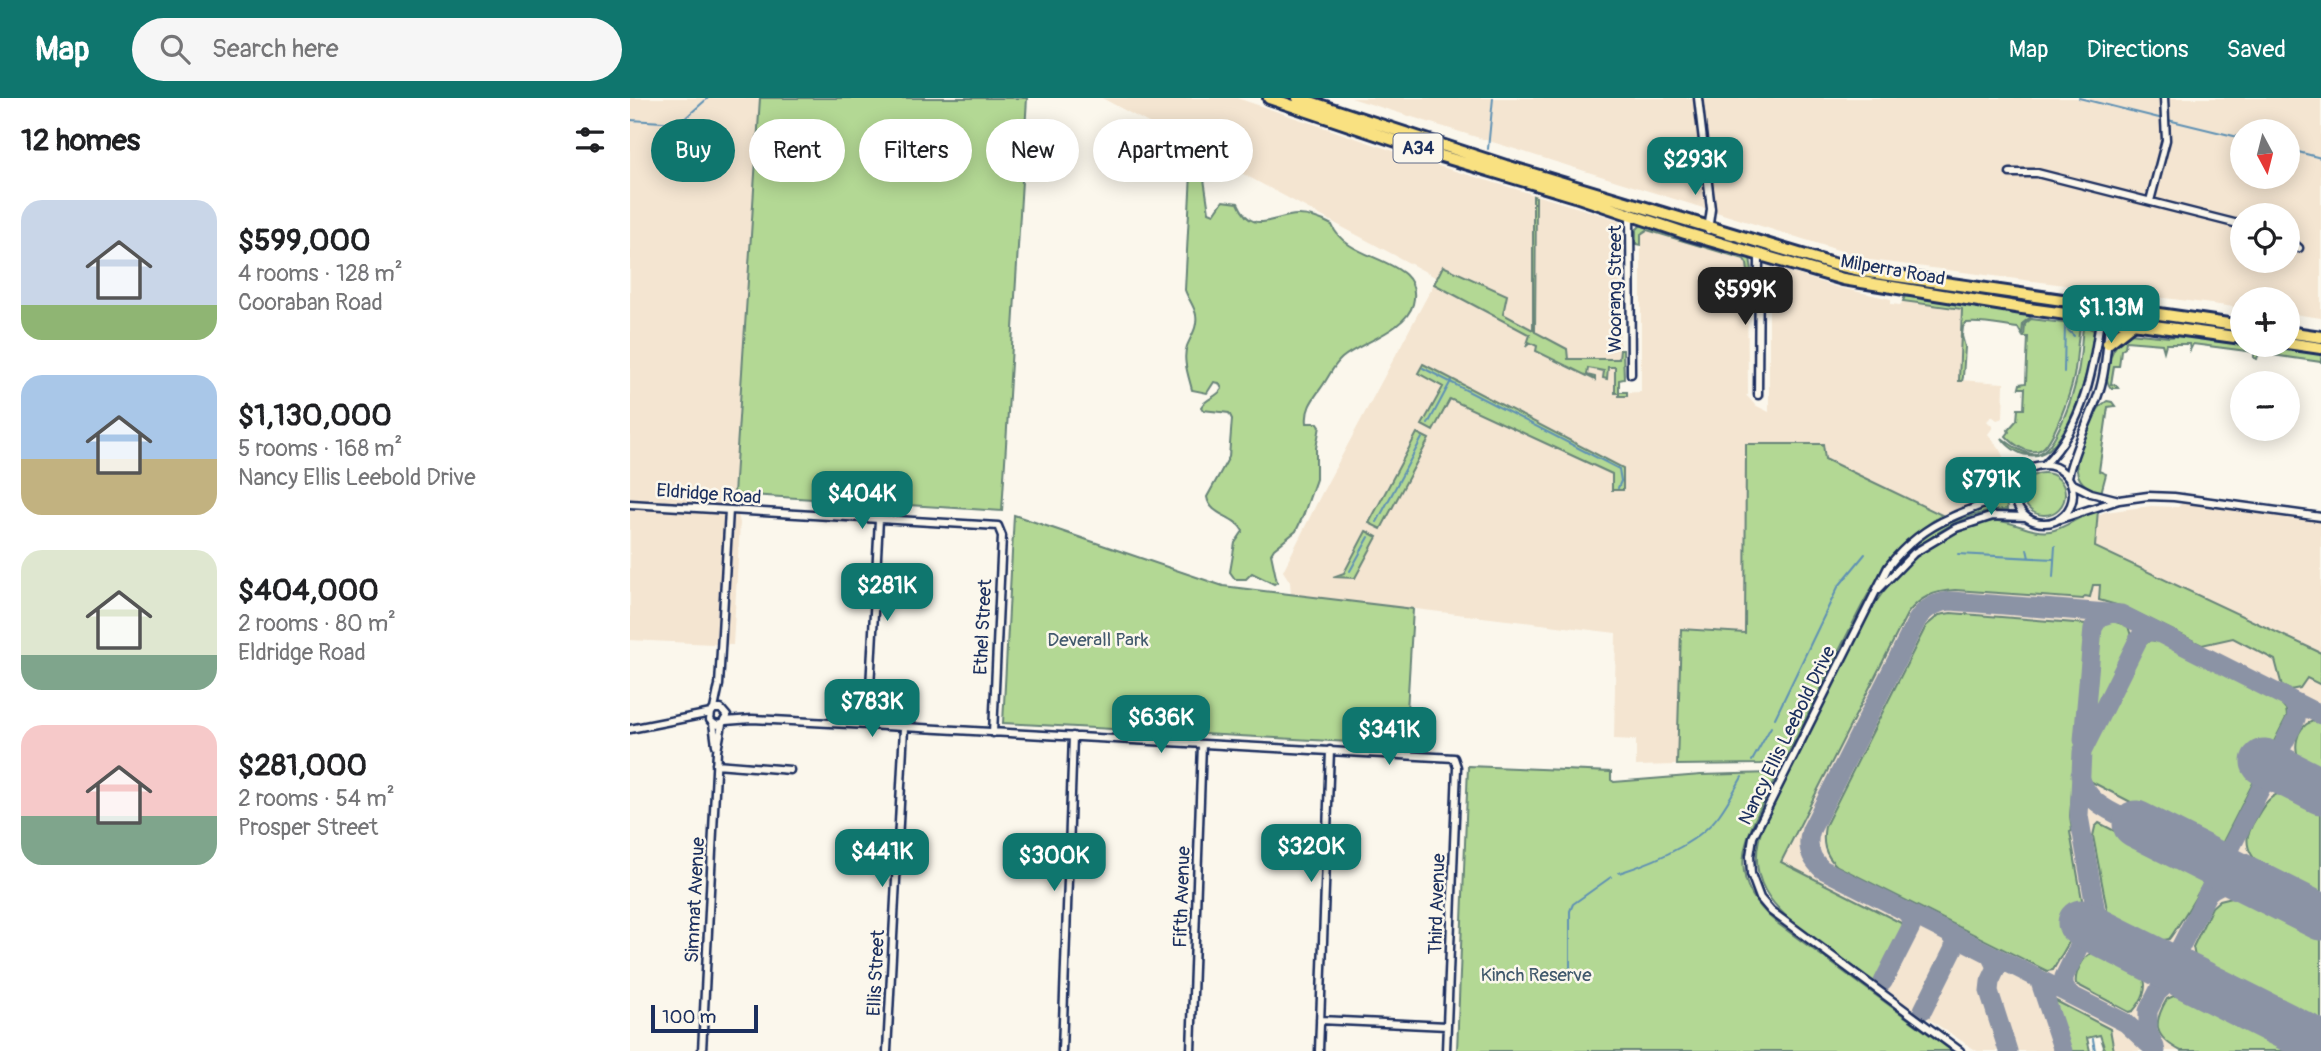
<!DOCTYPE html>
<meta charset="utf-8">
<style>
:root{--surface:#fff;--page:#f6f6f6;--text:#202124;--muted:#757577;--accent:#0f766e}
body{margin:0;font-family:Pangolin,sans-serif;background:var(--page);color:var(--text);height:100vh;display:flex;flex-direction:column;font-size:26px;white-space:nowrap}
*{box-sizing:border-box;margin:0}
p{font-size:23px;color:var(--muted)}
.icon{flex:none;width:38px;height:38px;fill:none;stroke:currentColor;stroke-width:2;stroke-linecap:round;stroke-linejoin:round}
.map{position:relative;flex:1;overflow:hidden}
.side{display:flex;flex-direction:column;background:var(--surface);width:630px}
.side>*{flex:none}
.top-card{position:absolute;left:21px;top:21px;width:665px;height:63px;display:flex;gap:14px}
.needle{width:46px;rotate:173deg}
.fabs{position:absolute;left:1600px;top:21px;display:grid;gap:14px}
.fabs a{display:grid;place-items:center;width:70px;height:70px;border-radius:50%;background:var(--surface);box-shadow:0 4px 18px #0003;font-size:35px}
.scale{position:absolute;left:21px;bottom:18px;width:107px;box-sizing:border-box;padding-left:7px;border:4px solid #1b2f5e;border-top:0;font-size:19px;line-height:24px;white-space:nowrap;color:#1b2f5e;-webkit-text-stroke:5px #fbf7ec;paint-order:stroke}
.price{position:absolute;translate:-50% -60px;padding:0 16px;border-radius:14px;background:var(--accent);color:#fff;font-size:23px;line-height:46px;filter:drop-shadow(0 2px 4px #0008)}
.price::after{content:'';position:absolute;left:50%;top:42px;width:21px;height:16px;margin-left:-10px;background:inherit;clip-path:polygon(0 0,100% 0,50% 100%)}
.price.current{background:#222;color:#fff}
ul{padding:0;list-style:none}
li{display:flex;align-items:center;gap:21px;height:175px;padding:0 21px}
li span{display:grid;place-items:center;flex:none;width:196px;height:140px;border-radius:21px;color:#555}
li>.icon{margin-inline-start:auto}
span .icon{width:84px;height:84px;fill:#fffc;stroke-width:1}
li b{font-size:30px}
h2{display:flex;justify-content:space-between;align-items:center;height:84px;padding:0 21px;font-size:30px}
.chip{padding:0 24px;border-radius:32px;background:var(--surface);box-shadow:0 4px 18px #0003;font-size:24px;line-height:63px}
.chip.current{background:var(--accent);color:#fff}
header{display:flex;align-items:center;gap:42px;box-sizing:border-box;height:98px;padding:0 35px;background:var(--accent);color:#fff}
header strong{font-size:33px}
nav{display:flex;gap:38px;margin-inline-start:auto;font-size:24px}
.search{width:490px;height:63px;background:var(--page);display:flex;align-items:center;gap:18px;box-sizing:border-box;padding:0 24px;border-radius:38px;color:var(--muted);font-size:26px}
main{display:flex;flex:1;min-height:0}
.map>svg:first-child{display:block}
.built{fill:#f4e5d1;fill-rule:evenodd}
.green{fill:#b3d894;stroke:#678479;stroke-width:2}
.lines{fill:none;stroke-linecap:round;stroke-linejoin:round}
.stream{stroke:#5f91b4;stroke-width:2}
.taxiway{stroke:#8b93a5;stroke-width:19}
.runway{stroke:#8b93a5;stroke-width:47}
.street-casing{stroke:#1b2f5e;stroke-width:11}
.highway-casing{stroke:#1b2f5e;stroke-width:16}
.street{stroke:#fbf7ec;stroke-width:6}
.highway{stroke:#f9e181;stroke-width:10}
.labels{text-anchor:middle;stroke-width:5;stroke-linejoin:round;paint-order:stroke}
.shield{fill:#fbf7ec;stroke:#5e6b89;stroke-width:2}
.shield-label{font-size:18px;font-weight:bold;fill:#1b2f5e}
.street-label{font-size:19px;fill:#1b2f5e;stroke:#fbf7ec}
.park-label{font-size:19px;fill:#41596c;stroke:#fbf7ec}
</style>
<header>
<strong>Map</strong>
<div class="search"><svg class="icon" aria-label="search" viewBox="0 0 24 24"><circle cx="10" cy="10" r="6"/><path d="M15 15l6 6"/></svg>Search here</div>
<nav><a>Map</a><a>Directions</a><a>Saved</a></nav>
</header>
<main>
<section class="side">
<h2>12 homes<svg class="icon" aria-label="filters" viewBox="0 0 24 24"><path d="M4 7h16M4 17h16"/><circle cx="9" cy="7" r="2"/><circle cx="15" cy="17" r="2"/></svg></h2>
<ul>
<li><span style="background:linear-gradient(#c9d6e8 75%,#8fb573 0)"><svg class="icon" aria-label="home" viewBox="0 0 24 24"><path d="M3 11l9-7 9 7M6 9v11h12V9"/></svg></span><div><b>$599,000</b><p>4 rooms · 128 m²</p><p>Cooraban Road</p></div></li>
<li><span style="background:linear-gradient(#a9c7e8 60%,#c2b280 0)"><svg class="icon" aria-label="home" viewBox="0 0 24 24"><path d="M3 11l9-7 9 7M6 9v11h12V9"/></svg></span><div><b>$1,130,000</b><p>5 rooms · 168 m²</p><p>Nancy Ellis Leebold Drive</p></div></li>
<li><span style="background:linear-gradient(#dfe7d0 75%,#7fa58c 0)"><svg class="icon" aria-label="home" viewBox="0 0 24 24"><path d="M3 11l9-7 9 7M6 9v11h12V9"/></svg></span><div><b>$404,000</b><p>2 rooms · 80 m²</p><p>Eldridge Road</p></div></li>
<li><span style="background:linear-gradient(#f6c9c9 65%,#7fa58c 0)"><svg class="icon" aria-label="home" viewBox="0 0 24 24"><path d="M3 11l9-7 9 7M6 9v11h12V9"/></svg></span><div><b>$281,000</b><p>2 rooms · 54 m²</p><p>Prosper Street</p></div></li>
</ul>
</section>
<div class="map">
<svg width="1691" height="953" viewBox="0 0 1691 953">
<rect width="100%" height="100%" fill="#fbf7ec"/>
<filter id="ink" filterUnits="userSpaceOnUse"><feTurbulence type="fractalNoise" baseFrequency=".0143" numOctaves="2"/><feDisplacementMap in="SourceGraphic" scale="14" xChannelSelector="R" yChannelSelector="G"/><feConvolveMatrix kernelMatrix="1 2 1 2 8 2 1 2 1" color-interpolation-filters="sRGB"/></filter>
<g filter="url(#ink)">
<!-- built -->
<path class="built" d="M0,0H130L104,396L110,425L103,547L0,542Z
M472,0H607L805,67L986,121L989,123L991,136L989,295L1011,294V137L1017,132L1117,163L1118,297H1116L1125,307L1139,314V177L1147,170L1206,189L1261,201V206L1270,207L1273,203L1332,211L1329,282L1374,285L1373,320L1367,322L1362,318L1357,323L1363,329L1358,336L1370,352L1376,365L1377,376L1374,385L1361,398L1312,417L1195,361L1116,346L1115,535L1049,587L1047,667L1006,668V642L984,641L986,535L661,496L660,484L653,473L693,393L807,180Z
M721,0H1691V220L1657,215V201H1612V210L1240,162ZM1612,33H1657V79H1612ZM1612,117H1657V163H1612Z
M1552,405L1691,424V555L1464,449L1468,417L1475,414L1521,408L1548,409Z
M1303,477L1488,488L1582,529L1691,584V953H1473L1474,949L1470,937L1458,940L1460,953H1347L1274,905L1247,884L1148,765L1260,507Z"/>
<!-- green -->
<path class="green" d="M130,0H397L372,413L104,396Z
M565,72L574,81L579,114L584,116L593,103L608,105C621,135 636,122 659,118C674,115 689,120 702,127C717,166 795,158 783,206C776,232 732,244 712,260C703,268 700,277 693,287C685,299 675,309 677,325H688L690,328L686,350V381L673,418L666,433L644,451L641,456L647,484L644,486L622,475L616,481H605L600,474L605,445L613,433C605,417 580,418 577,399L599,359L602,321L599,315L573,312L571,309C576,300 586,300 592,291L589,285L584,284L577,295L562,292C559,279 552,262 557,248C561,238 568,229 566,217C564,207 558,201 555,192L561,75Z
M903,98L906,99L905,234L937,251L938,261H989L990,252H993L994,281L989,282V294H997V298H989V295H985V269H978L977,281L973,280L974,273L958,270L957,277L965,279V282L906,253L907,248L899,244L896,249L900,237L804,186L813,168L877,197L873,216L903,232Z
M1011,127L1120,159L1122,173L1118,174L1117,166L1114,161L1017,132L1011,136V147L1006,146V132Z
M1275,198L1426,220V221L1402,218L1393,225L1392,237L1388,230C1371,228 1353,223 1336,225L1333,229L1332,238L1335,249L1333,279L1332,283H1329L1332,211L1273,203Z
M1401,221L1449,227L1450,229C1447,245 1447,262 1444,278C1441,293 1423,347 1410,352C1398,357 1383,346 1376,338L1379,334L1378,332L1387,322L1388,311H1394L1395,290H1389L1390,286L1396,285L1398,239H1394L1395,226Z
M1455,228L1466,233C1461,262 1439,365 1398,357C1388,356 1377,348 1372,340C1381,347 1394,357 1407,356C1426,353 1445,292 1448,274C1451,260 1451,244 1453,230Z
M1499,235L1539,239L1557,237L1612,244V247H1629L1691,255V264L1629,255L1627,261L1624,260V254L1563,246L1560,252L1559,246H1536L1534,253L1532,246L1496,243L1495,249L1491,252L1489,268H1484L1481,286L1486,287L1488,290H1481C1469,276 1484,242 1499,235Z
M793,266L993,370V392H982V376L820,301L803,333L792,327L813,289L788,275Z
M1477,303L1482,304L1485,308L1478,309L1469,373L1476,376L1471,395C1434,384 1447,356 1459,331C1463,320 1467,309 1477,303Z
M787,335L799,341L751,431L739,425Z
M1116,346H1193L1195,361L1312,417C1256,450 1237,498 1209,553C1192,589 1174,625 1156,660L1131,666L1047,667L1051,531L1115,535Z
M1393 396a21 21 0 1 1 42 0a21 21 0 1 1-42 0Z
M1376,400L1377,412C1328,412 1284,448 1253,484C1279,431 1329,424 1376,400Z
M1468,412L1465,449L1691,555V587L1677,580L1670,590L1660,592L1652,588L1645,562L1603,540L1572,547L1497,510L1469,502L1470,487H1463L1460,499L1455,498L1453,501L1325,492C1304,493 1290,499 1277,516L1151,764L1275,827L1276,832L1248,887C1227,872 1207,858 1187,843C1142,810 1111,782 1135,722L1241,512C1264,473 1319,422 1368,423C1386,424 1402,436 1420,433C1437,430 1451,416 1468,412Z
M384,417L593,488L783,511L775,647L373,625Z
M736,433L747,439L725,480L703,479L714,475Z
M1321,515L1457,526L1440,718L1442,733L1440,734L1453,807L1449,806L1434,833L1442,839L1423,872L1417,873L1207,768C1194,757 1192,744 1195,728L1296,528L1309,517Z
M1483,523L1498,528L1502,541L1461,623L1468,533L1473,526Z
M1520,542L1530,544L1650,604L1656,611L1657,618L1592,746L1588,749L1458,682L1456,660L1512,549Z
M1683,623L1691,625V679C1684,675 1677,672 1672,666C1662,652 1665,629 1683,623Z
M838,668L981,674V682L984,684L1071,677L1142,675L1145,681C1118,736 1089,777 1147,825L1322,953H827Z
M1655,694L1667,695L1691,707V801C1669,790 1611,770 1618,737C1620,731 1624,723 1628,717C1635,705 1641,696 1655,694Z
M1469,725L1573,778C1573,780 1574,782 1574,784C1573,788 1543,837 1539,841L1529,843L1478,817L1463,738L1465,729Z
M1602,799H1614L1691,838V926L1577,868L1565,859L1563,849L1582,809L1590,802Z
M1464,854L1511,876C1520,888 1512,903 1503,913L1499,914L1446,886C1444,876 1454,856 1464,854Z
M1548,896L1650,948L1655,953H1551C1524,939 1522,926 1537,901Z
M1426,903L1480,931L1484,953H1472L1474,949L1470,937L1457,940L1460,953H1436L1421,905Z"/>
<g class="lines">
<!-- stream -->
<path class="stream" d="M1449,0L1533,21
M0,22L49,25
M1538,22L1612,40
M44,30L78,0
M858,51L863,0
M1657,51L1691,60
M1437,231L1444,238
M793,270L989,371L991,383L988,390
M1434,274L1435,225
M798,326L821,283
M747,424L792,340
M1397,451L1399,460
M1328,456L1424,461
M720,473L739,439
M1423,479L1425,448
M1145,620L1208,489L1235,456
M1122,663L1141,629
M989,775C1023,764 1068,746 1089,717C1098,705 1105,691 1112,679
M940,870V813L943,806L981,779
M1463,941L1465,953"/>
<!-- taxiway -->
<path class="taxiway" d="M1453,642L1463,530L1470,519L1482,515
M1450,677C1456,706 1483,714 1506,726
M1577,796C1608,766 1652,800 1682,815
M1361,857L1367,869L1360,884L1359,893L1378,953
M1409,881L1433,953
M1253,884L1281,829V820L1275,813
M1528,894C1539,882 1552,879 1568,884L1653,928L1663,940L1666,953
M1439,896L1434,888V879L1466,814L1449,718L1452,654L1509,540L1517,534H1527
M1293,912L1324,850V843L1319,835
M1525,949L1518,934V913L1666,621L1667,611L1661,602
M1526,953L1496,925L1192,771C1180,760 1176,747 1181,732L1287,522C1295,510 1306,504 1321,503L1491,516L1691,617
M1680,953L1691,951"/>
<!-- runway -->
<path class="runway" d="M1634,664L1691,693
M1506,726L1691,819
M1451,825L1691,946"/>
<defs>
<path id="street" d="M1068,0L1081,111L1078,132
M1380,75H1407L1612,127
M1520,103L1536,42L1534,0
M1000,114L1001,276
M1657,140L1669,150
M1128,297L1129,157
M1385 396a29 29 0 1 1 58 0a29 29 0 1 1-58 0Z
M1414,367C1457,325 1464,264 1472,208
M1438,379C1444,348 1461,321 1470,291C1478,264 1477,236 1481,209
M1441,385L1461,395L1489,402
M0,406L368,428L372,438L363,635
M1427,422L1489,402L1518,398L1544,399L1691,419
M1248,492L1284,455L1326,430L1363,418L1396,419
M84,611L89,587L99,412
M95,623L122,621L238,627L824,660L827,669L816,953
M83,625L86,647
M238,627L249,421
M0,631L81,615
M86,666L160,672
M690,922L817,928
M72,953L87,653L92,626L97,618L91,611H84L81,615L80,622L85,627L92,626
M257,953L274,630
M432,953L443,638
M561,953L572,646
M689,953L700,652
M1330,953L1141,813L1130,800L1121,776L1120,758L1123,739L1258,469C1275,447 1296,430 1322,419C1344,409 1365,404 1385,390"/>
<path id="highway" d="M639,0L808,57L945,98L1055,135L1213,181L1392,210L1612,240
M668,0L876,68L1199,165L1239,174L1612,228
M1657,234L1691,239
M1478,245L1502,226
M1657,245L1691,250"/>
</defs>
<!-- street casing -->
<use href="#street" class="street-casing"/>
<!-- highway casing -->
<use href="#highway" class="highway-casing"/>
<!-- street -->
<use href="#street" class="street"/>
<!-- highway -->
<use href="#highway" class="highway"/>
</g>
</g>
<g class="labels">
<!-- shield labels -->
<rect class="shield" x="763.5" y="35.5" width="49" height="29" rx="5"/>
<g class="shield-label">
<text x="788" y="56">A34</text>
</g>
<!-- street labels -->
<g class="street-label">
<text transform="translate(1263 171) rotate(10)" y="7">Milperra Road</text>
<text transform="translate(984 191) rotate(-90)" y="7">Woorang Street</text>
<text transform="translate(79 395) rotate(4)" y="7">Eldridge Road</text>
<text transform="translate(352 529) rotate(-87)" y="7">Ethel Street</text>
<text transform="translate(1156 637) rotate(-64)" y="7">Nancy Ellis Leebold Drive</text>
<text transform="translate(551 799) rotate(-88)" y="7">Fifth Avenue</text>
<text transform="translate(64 802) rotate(-87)" y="7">Simmat Avenue</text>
<text transform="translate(806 806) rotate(-88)" y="7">Third Avenue</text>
<text transform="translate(245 875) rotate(-87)" y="7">Ellis Street</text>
</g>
<!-- park labels -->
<g class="park-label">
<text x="468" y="548">Deverall Park</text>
<text x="906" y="883">Kinch Reserve</text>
</g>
</g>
</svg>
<div class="fabs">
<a><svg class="needle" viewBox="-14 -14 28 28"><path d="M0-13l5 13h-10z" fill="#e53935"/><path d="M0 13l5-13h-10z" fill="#757577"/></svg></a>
<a><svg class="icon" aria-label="locate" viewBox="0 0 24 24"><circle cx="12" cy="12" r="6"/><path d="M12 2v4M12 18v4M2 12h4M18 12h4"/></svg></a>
<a>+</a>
<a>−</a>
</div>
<div class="scale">100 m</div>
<b class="price" style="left:1065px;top:99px">$293K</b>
<b class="price current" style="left:1115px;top:229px">$599K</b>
<b class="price" style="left:1481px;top:247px">$1.13M</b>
<b class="price" style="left:1361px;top:419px">$791K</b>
<b class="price" style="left:232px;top:433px">$404K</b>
<b class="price" style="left:257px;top:525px">$281K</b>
<b class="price" style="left:242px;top:641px">$783K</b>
<b class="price" style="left:531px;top:657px">$636K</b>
<b class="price" style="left:759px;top:669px">$341K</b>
<b class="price" style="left:681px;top:786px">$320K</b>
<b class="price" style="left:252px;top:791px">$441K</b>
<b class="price" style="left:424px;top:795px">$300K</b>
<div class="top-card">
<a class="chip current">Buy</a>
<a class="chip">Rent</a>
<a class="chip">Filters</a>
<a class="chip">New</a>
<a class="chip">Apartment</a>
</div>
</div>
</main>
